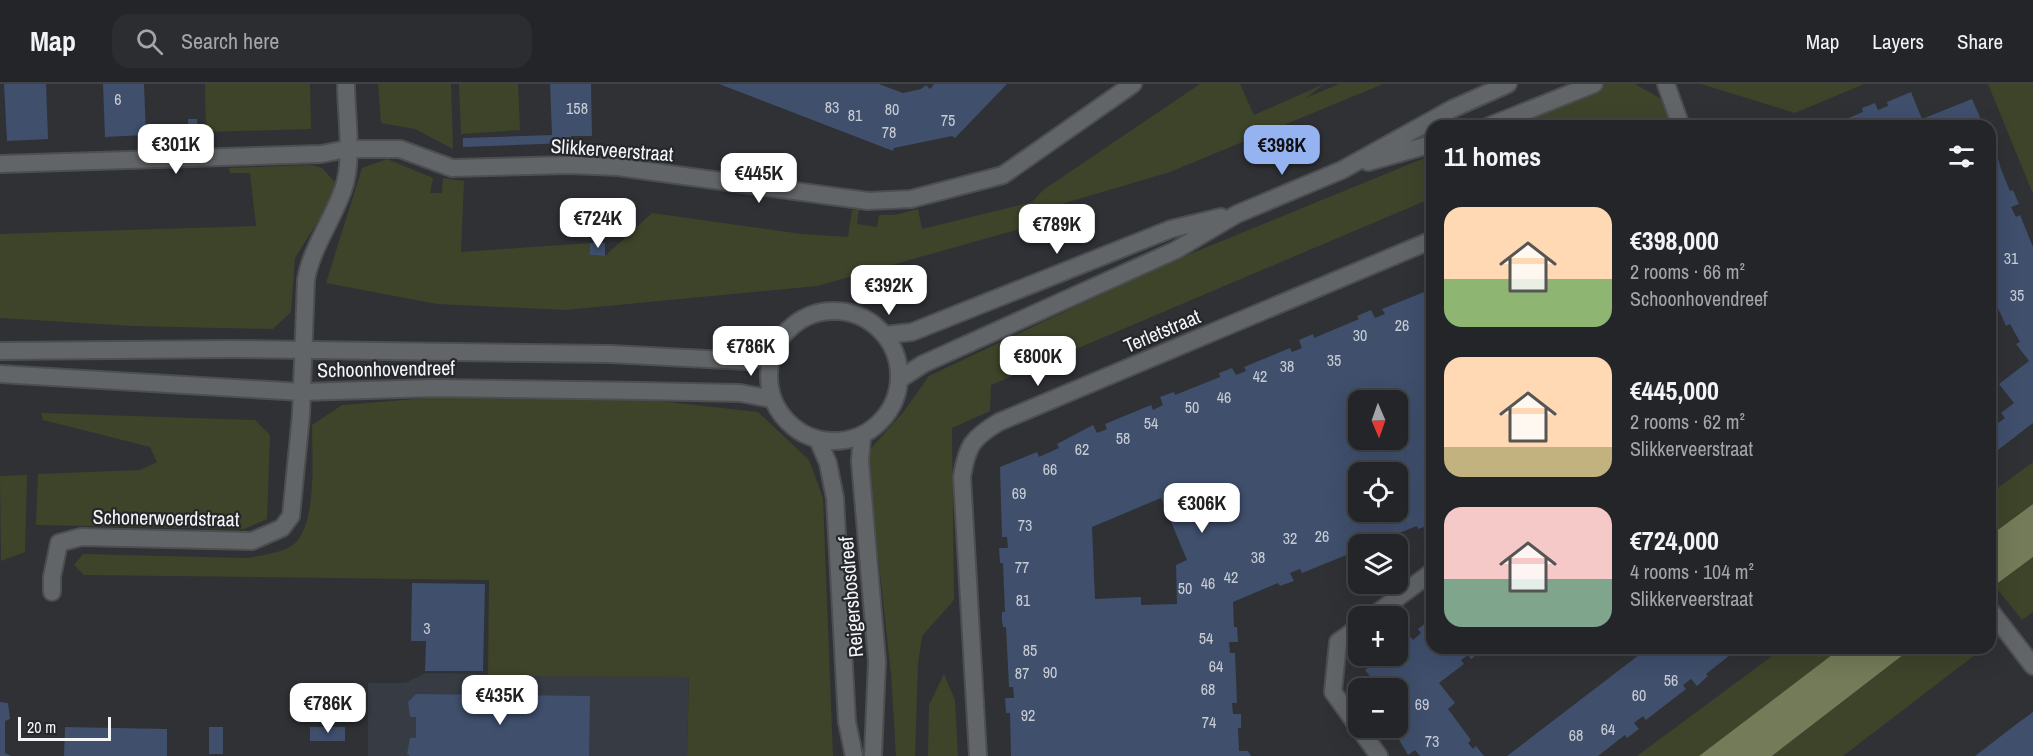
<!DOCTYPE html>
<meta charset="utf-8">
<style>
:root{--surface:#232528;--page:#2b2d30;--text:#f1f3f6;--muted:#a3a5a8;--line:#404245;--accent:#95b2f1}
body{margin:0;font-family:"Archivo Narrow",sans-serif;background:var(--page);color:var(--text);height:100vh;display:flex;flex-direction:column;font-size:22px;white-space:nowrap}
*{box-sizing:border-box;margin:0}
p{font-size:20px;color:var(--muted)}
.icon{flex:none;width:33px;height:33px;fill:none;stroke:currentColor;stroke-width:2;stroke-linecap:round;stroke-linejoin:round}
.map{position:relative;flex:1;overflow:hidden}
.panel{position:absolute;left:1426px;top:36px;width:570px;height:534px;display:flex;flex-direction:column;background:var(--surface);border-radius:18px;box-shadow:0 6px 24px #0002,0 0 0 2px var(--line)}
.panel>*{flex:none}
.needle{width:39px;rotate:178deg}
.buttons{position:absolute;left:1348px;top:306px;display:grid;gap:12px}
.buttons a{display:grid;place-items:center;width:60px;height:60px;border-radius:12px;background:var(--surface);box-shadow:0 6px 24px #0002,0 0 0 2px var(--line);font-size:30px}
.scale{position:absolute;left:18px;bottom:15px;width:93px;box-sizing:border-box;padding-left:6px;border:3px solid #f4f5f7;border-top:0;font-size:16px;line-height:21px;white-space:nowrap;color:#f4f5f7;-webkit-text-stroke:4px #26272b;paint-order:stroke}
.price{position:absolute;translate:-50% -51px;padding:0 14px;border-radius:12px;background:#fff;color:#222;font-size:20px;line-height:39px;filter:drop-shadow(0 2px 3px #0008)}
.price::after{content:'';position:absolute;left:50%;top:36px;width:18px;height:14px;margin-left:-9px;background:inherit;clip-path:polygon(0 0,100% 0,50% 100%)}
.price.on{background:var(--accent);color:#111}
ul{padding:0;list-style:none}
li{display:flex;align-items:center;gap:18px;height:150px;padding:0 18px}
li span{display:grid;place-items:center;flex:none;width:168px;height:120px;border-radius:18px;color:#555}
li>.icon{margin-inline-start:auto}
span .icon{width:72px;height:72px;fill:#fffc;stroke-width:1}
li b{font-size:26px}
h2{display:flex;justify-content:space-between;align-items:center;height:72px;padding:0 18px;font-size:26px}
header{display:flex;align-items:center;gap:36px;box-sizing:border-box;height:84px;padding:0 30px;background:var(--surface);border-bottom:2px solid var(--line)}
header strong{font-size:28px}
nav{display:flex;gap:33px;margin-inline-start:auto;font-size:21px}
.search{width:420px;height:54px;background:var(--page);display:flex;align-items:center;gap:15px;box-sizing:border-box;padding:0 21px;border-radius:18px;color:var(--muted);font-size:22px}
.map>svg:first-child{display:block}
.built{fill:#363b44}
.green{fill:#3e442a}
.water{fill:#737b59}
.building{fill:#3f4f6c;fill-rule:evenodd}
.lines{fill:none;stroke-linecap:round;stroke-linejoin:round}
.minor-casing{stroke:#4c4e51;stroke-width:20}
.tertiary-casing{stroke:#4c4e51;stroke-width:20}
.minor{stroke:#626568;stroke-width:16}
.tertiary{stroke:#626568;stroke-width:16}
.labels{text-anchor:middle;stroke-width:4.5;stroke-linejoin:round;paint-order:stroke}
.number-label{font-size:16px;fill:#c7ccd4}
.street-label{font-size:20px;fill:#f4f5f7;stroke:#26272b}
</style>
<header>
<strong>Map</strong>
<div class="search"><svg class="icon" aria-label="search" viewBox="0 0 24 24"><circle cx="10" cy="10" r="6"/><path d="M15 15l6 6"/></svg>Search here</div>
<nav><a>Map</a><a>Layers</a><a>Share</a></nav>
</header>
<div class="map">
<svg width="2033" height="672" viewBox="0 0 2033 672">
<rect width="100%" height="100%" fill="#2f3135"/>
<!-- built -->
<path class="built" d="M425,589L689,593L687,672H368V599H405Z"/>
<!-- green -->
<path class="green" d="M205,0H310L311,45L206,48Z
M378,0H451L453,65L415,45L381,39Z
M459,0H518L520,46L461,50Z
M1200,0H1240L1254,31L1324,0L1306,14L1339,0H1383L1170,88L1065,119L1020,145L817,202L565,226L437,220L326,199L362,84L387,75L433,94L430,109H442L443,94L464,97L461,168L590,159V171L605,172L652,129L802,150L848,153L852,126H859L857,140L877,143L879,131H895L918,125L922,145L1032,118L1043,106Z
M1605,0H1635L1663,16L1672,42H1503Z
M1701,0H1864L1795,29Z
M1988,0H2033V110Z
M1432,71V114L991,301L990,327L952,344L954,516L922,552L918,580L915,672H896L891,590L867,369L905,326L929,292L1163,181Z
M311,81L322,84L335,98L330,118L295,174L291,228L273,245L132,242L0,234V150L256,142L250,89H230L229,84Z
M464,311L641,315L758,328L809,376L823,414L833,672H687L689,593L488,592L489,496L84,491L74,481L83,470L247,474C262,471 288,469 298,456C317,430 312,372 312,341L342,321Z
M41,329L255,336L270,351L267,435L244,445L36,441L38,390L140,386L157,378L150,363L43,336Z
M2033,378V420L1991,451V409Z
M27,391L25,468L1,477L0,392Z
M2033,473V528L2022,536L1994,501Z
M1783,564H1841L1699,672H1637Z
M1912,564H1984L1843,672H1772Z
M944,590L955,616L958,672H928L929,621Z"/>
<!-- water -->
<path class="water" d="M2033,420V473L1991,504V451Z
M1841,564H1912L1772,672H1699Z"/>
<!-- building -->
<path class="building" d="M4,0H46L48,55L7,57Z
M103,0H144L146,51L105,53Z
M550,0H591L592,52H571V59L463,63V54L552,51Z
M719,0H879L903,9L921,5L926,1L930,5L934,0H1007L955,54L952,52L894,64L893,67Z
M1911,8L1922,35L1972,15L1983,40L1978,42H1829L1863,28L1862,24L1875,19L1878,26L1888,22L1887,18Z
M188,35H197L198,49H188Z
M1991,51L2001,85L2010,107L2013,106L2019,120L2011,123L2016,133L2020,131L2033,163V339L1990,372V345L2005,334L2001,329L2014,319L1999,300L2029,277L2016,260L2020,258L2010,240L2006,242L1990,206Z
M590,159H605V172L590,171Z
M1429,206L1432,210V321L1425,324L1432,343V430L1429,432L1432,440L1418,445L1417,442L1371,460H1359V467L1357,462L1347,466L1349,470L1302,489L1300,485L1290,489L1294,497L1280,502L1278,499L1233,518L1234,543H1237L1238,558H1229L1230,569H1235L1237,619H1232L1233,630H1241V644H1238L1239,667H1248L1251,672H1011L1010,629H1006L1005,614H1014L1013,603H1009L1006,543H1003L1002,537V528H1005L1003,479H1000L999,464H1008L1007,453H1002L1000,383L1037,368L1039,373L1059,364L1057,360L1093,341L1097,349L1107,345L1105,340L1151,321L1153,326L1163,321L1160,313L1174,308L1175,311L1220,293L1219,289L1232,284L1236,291L1246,287L1244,283L1290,264L1292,268L1302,264L1299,256L1313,250L1314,254L1359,235L1357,232L1371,226L1375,234L1385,230L1382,225ZM1359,316H1398V356H1359ZM1359,388H1398V428H1359ZM1161,414L1187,476L1176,481L1177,520L1141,521V513L1095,515L1092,443Z
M412,499L485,500L483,587H425L426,557H411Z
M1432,534V564H1485L1471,575L1468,571L1461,576L1464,580L1439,599L1455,619L1448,625L1471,656L1468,659L1473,665L1476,662L1484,672H1420L1415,666L1408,671L1392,644H1398V604H1379L1365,586L1384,572H1398V556L1407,549L1413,556L1421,549L1418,545Z
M1648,564H1739L1706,590L1708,592L1697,602L1691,595L1683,601L1686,605L1646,636L1643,632L1634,639L1639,645L1627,654L1625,651L1598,672H1507Z
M416,610L590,612L589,672H410L407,670L410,654H416V633H410L408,618Z
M0,618L8,619L10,635L5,637V669L11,672H0Z
M2033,628V672H1975L2018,639Z
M65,643L167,645V672H64Z
M209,643H223V670H209Z
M310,643H345V657H310Z"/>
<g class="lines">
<defs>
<path id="minor" d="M1666,0L1681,42
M0,80L321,70L347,65H400L452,84L570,81L618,83L868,117L911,115L1003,91L1133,0
M52,508V493L59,459L81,453L252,457L282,444L291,432L301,331L306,196C311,165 332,137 343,106C354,75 346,33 346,0
M1990,526L2033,582
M1373,532L1432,488
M1359,543L1338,558L1333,608L1379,672
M978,672L962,393C967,362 972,354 999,338L1432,156"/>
<path id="tertiary" d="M1489,42L1594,0
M1368,78L1432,60
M769 292a65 65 0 1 1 130 0a65 65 0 1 1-130 0Z
M885,251L912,248L1171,145L1221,133
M0,267L232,265L611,270L745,277L772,271
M0,290L302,308L433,304L643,307L740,309L772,315
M900,295L923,280L1176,166L1237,130L1342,86L1452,25L1508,0
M862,352L860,377L877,577L873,672
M818,356L828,379L835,414L847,638L854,672"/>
</defs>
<!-- minor casing -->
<use href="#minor" class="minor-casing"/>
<!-- tertiary casing -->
<use href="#tertiary" class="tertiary-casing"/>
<!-- minor -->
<use href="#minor" class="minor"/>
<!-- tertiary -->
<use href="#tertiary" class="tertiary"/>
</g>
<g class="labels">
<!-- number labels -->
<g class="number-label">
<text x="118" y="21">6</text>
<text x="832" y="29">83</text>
<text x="577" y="30">158</text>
<text x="892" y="31">80</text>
<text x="855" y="37">81</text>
<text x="948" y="42">75</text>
<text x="889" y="54">78</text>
<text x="2011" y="180">31</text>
<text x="2017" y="217">35</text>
<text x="1402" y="247">26</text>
<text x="1360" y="257">30</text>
<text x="1334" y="282">35</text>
<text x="1287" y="288">38</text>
<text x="1260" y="298">42</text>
<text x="1224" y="319">46</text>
<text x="1192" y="329">50</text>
<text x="1151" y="345">54</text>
<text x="1123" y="360">58</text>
<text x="1082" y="371">62</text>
<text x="1050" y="391">66</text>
<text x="1019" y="415">69</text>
<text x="1025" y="447">73</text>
<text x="1322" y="458">26</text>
<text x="1290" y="460">32</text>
<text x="1258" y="479">38</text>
<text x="1022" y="489">77</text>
<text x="1231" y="499">42</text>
<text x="1208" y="505">46</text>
<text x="1185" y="510">50</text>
<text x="1023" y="522">81</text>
<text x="427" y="550">3</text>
<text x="1206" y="560">54</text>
<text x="1030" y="572">85</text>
<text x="1216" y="588">64</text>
<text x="1050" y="594">90</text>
<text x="1022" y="595">87</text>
<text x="1671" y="602">56</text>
<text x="1208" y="611">68</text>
<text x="1639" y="617">60</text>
<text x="1422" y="626">69</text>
<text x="1028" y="637">92</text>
<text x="1209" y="644">74</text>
<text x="1608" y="651">64</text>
<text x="1576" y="657">68</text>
<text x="1432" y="663">73</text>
</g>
<!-- street labels -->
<g class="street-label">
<text transform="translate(612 66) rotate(4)" y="7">Slikkerveerstraat</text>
<text transform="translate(1162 247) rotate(-23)" y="7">Terletstraat</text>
<text transform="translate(386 285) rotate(-1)" y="7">Schoonhovendreef</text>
<text transform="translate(166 434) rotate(1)" y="7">Schonerwoerdstraat</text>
<text transform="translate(851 513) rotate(-95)" y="7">Reigersbosdreef</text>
</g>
</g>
</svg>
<div class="buttons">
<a><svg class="needle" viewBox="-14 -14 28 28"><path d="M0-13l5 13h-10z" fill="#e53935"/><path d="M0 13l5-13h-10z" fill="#a3a5a8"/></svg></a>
<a><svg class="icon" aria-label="locate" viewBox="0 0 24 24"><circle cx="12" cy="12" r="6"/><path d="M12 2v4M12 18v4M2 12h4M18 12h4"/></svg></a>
<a><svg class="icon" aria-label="layers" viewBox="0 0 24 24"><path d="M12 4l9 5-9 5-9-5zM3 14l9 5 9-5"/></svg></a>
<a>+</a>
<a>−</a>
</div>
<div class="scale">20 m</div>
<b class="price" style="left:176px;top:91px">€301K</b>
<b class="price on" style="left:1282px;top:92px">€398K</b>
<b class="price" style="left:759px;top:120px">€445K</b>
<b class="price" style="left:598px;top:165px">€724K</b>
<b class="price" style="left:1057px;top:171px">€789K</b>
<b class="price" style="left:889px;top:232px">€392K</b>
<b class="price" style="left:751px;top:293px">€786K</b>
<b class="price" style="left:1038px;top:303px">€800K</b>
<b class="price" style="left:1202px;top:450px">€306K</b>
<b class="price" style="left:500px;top:642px">€435K</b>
<b class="price" style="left:328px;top:650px">€786K</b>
<section class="panel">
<h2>11 homes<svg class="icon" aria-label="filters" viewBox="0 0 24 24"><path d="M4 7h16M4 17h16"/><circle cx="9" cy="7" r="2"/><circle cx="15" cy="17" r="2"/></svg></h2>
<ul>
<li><span style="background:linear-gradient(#ffd9b3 60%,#8fb573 0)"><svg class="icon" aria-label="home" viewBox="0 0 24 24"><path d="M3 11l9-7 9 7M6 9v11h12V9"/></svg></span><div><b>€398,000</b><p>2 rooms · 66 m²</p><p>Schoonhovendreef</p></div></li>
<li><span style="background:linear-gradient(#ffd9b3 75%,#c2b280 0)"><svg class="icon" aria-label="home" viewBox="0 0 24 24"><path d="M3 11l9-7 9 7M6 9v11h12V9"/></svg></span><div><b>€445,000</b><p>2 rooms · 62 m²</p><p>Slikkerveerstraat</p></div></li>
<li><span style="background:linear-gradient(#f6c9c9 60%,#7fa58c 0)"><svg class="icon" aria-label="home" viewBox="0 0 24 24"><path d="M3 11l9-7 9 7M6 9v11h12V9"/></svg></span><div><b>€724,000</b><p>4 rooms · 104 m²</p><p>Slikkerveerstraat</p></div></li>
</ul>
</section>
</div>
